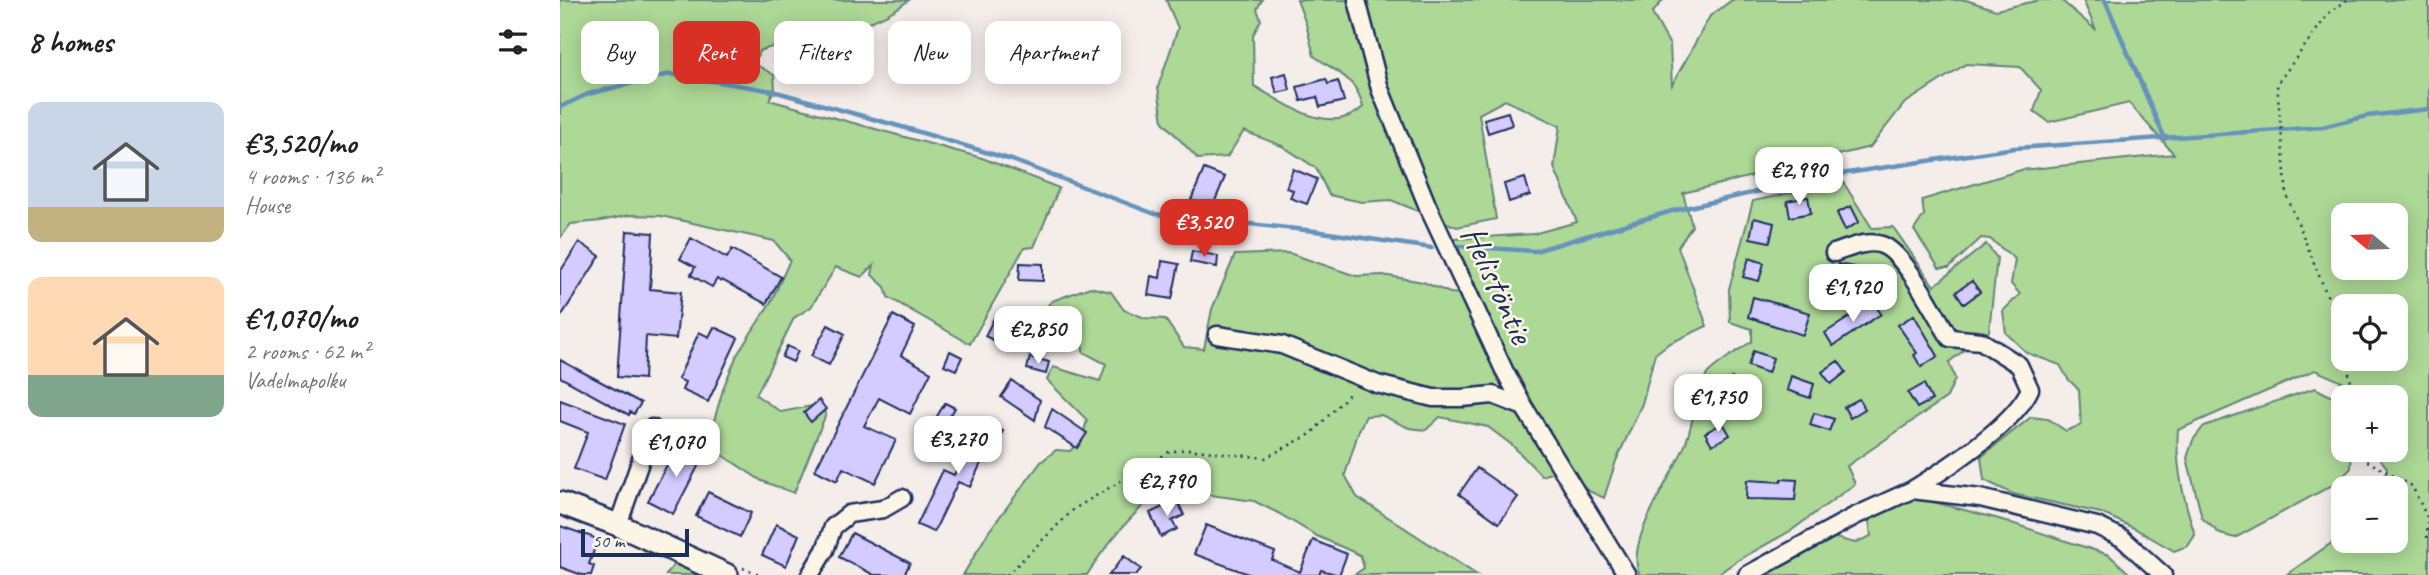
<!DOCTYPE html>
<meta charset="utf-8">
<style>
:root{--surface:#fff;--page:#f6f6f6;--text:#222;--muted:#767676;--accent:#d93025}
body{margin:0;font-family:Caveat,sans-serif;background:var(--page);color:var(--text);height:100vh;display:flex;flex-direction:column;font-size:26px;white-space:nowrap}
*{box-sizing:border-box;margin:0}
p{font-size:23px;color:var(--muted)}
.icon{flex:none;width:38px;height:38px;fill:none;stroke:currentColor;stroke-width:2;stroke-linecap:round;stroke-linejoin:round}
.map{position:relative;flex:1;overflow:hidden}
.panel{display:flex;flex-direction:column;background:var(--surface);width:560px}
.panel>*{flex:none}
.top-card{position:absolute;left:21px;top:21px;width:665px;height:63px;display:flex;gap:14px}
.needle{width:46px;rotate:289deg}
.tools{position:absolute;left:1771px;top:203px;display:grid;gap:14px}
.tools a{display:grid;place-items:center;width:77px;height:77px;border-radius:14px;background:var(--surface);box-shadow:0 4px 18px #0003;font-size:35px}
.scale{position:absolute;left:21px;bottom:18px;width:108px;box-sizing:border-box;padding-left:7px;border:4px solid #1b2f5e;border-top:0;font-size:19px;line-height:24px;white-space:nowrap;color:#1b2f5e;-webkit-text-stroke:5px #fcf5e5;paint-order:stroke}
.price{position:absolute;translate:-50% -60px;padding:0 16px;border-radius:14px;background:#fff;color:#222;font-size:23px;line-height:46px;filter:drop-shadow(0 2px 4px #0008)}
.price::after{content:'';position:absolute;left:50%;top:42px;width:21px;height:16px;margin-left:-10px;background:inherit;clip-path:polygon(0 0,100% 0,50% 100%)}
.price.on{background:var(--accent);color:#fff}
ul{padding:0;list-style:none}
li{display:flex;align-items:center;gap:21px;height:175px;padding:0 28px}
li span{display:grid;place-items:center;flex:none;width:196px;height:140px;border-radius:14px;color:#555}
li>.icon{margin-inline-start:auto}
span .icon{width:84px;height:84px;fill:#fffc;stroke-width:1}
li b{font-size:30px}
h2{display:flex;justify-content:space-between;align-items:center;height:84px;padding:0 28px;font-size:30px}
.pill{padding:0 24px;border-radius:14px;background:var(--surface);box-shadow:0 4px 18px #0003;font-size:24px;line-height:63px}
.pill.on{background:var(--accent);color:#fff}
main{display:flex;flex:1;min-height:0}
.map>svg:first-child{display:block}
.green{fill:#add896;stroke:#64847a;stroke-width:2;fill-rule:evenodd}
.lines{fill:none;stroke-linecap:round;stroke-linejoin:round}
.stream{stroke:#6693bb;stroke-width:4.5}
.building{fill:#d4cbfe;stroke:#1b2f5e;stroke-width:2}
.street-casing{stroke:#1b2f5e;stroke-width:21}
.secondary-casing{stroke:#1b2f5e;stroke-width:26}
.path{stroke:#1b2f5e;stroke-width:2.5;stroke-dasharray:2 5;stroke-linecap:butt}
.street{stroke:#fcf5e5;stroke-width:16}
.secondary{stroke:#fcf5e5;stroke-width:21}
.labels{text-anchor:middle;stroke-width:5;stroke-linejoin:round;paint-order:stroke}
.street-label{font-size:35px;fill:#1b2f5e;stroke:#fcf5e5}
</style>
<main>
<section class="panel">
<h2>8 homes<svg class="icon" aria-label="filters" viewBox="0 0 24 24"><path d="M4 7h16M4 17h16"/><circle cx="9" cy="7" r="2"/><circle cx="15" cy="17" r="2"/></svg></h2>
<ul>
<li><span style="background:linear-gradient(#c9d6e8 75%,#c2b280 0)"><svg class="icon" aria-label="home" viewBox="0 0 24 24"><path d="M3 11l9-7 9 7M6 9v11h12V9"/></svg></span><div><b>€3,520/mo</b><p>4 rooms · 136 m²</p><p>House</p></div></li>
<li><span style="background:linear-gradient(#ffd9b3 70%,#7fa58c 0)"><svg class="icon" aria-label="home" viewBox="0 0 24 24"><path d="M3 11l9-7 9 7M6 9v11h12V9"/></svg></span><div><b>€1,070/mo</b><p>2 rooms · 62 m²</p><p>Vadelmapolku</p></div></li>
</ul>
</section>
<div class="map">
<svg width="1869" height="575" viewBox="0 0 1869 575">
<rect width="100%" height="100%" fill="#f4edea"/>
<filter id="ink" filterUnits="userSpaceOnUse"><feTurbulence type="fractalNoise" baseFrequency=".0143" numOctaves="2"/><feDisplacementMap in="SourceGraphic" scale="14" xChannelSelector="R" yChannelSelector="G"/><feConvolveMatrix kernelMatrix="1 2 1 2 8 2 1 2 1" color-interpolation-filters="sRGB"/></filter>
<g filter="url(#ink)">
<!-- green -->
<path class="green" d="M0,0H349C307,34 249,34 199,51L195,64L214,75L215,88L209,100L422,158L499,188L474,247L464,248L410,344L328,297L325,287L312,275L314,265L302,277L276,267L251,307L234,318L196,395L221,412L257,405L266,414L234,493L202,481L147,445L164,386L177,355L212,300L230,260L214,241L101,216L70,215L41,221L11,224L0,238Z
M606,0H702L697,9L701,20L693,35L694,86C725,103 771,138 803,107C797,78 776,72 754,56L746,24L737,0H1103L1092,13L1110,45L1112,85L1150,16L1172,0H1406L1436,10L1480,0H1501L1536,30L1523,0H1869V575H1726L1783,535V541H1836V488H1821L1827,468L1814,450H1836V397H1792L1787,384L1755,370L1618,430C1615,466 1624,500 1635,535L1628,546L1614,551L1574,528L1541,513L1453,494L1424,480L1421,457L1471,417L1488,419L1506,431L1521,425L1519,390L1508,379L1500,365L1467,353L1446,333L1443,311L1460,294L1451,284L1455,259L1430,239L1421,238L1389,268H1379L1354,230L1364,215L1362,200L1461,170L1614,154L1569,103L1489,122L1474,111L1481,90L1460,67L1406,64L1344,104L1310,147L1123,193L1132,226L1118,247L1147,326L1108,344L1095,354L1082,404L1056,461L1044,498L1022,488L1007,467L982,476L952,445L928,427L880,417L866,430L849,428L821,415L806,416L799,430L785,475L797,497L917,575H794L804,568L800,555L757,536L718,513L694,501L629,492L606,484C574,513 549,539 527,575H403L429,531L481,462L496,450L510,451L522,439L527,420L487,380L493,367L540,381L546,364L523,352V341L496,320L488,305L492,301L530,287L551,292L564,310L585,318L605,319L624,347L644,349L652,309L675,255L729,253L796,276L823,275L863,282L890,293L920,295L894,239L973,234L1017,222L994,167L1000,126L945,100L919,114L936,219L897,227L831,200L802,202L769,195L756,168L722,146L684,131L667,157L638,159L603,122L598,87L618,28ZM1783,215H1836V268H1783ZM1783,306H1836V359H1783Z
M1283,182L1312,228L1333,227L1374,286L1426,244L1437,258L1429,331L1389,362L1395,379L1387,397L1287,466L1295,484L1232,530L1175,562L1157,575H1080C1063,543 1113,476 1125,445C1131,430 1140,382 1148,373C1160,361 1178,351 1192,341V329L1170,322L1169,289L1193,201Z
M1755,388L1780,401L1783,411V450H1792L1791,468L1778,482L1675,538L1660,534L1642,518L1627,458L1633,440L1644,426Z
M1354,497L1439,519L1549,555L1571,575H1206L1272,537L1295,543L1311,536L1309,520Z
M116,562L142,575H106Z"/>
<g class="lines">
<!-- stream -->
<path class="stream" d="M1545,0L1605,139
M0,107L28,94L110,74L213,91L349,129L452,160L595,214L755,231L872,248
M898,246L975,251L1112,211L1267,176L1455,148L1763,127L1807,116L1869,109"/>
</g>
<!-- building -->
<path class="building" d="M726,73L730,90L717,93L712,77Z
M766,79L768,84L778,81L784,101L760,107L757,97L741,101L737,87Z
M948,112L952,125L928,133L924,119Z
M644,169L665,177L652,208L631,200Z
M733,169L757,179L747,204L730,198L733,190L726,188Z
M965,178L970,195L949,202L944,184Z
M1248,197L1251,213L1230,217L1227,201Z
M1291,206L1299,222L1285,230L1277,213Z
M1194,218L1214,223L1210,242L1190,238Z
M67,231L93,233L90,289L121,292L116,339L86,336L84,379L57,377Z
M131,238L167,258L172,249L221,277L206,304L162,280L161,282L157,279L152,287L131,275L135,267L120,259Z
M19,242L40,256L0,318V272Z
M632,251L658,256L657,267L630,262Z
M1189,258L1204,263L1199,281L1183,277Z
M602,261L619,264L612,299L588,295L591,276L600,278Z
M460,263L483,264V281L459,280Z
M1278,264L1299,268L1297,282L1276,278Z
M1412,281L1420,292L1404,304L1396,292Z
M1193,297L1250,313L1243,335L1188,317Z
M1313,302L1321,314L1273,346L1265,333Z
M333,315L355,327L341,355L371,372L350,414L319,398L304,426L336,440L315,483L283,468L277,481L255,470Z
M1354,315L1378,356L1361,367L1354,355L1357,353L1338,325Z
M435,316L455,326L451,334L461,340L455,351L425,336Z
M268,325L285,334L269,365L251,356Z
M154,327L178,338L148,402L122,390L125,382L118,379L139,332L149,337Z
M227,346L238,351L233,362L222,357Z
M390,351L402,357L396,370L384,365Z
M1193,351L1213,358L1208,373L1188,366Z
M470,357L489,362L486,374L467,369Z
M0,360L81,403L74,414L70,412L69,415L0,377Z
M1278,361L1286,372L1271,384L1262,372Z
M1231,376L1254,384L1250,398L1227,390Z
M1172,378L1179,392L1160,401L1153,387Z
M452,381L480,400L475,420L441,397Z
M1364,384L1372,400L1357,408L1348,393Z
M1299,399L1305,409L1290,418L1284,407Z
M0,400L65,424L45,480L14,469L28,432L0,421Z
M259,400L266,409L251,422L244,413Z
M385,403L395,408L370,450L360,444Z
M492,409L527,433L517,448L485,427Z
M1254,413L1274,419L1269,431L1250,425Z
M426,423L443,431L438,442L432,439L410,487L398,482L374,532L357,525L383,470L394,475L417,427L423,430Z
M1163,423L1170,435L1152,445L1145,433Z
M118,444L143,457L113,514L88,501Z
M917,468L958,497L939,523L899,494Z
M1221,479L1237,480L1235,500L1186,499L1187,480L1221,482Z
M148,492L191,513L180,537L136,516Z
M617,500L624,515L612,521L617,529L601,537L590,513Z
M216,524L239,535L226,566L202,555Z
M646,525L715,552L712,560L740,572L753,540L787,554L779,575L761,570L759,575H691L634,554Z
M0,526L38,539L29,564L34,566L31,575H22L0,567Z
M292,533L350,563L344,575H314L279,557Z
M564,556L581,569L576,575H549Z"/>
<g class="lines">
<defs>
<path id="street" d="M797,0L820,89L868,207L944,370L964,407L1067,575
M1274,253C1287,249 1308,239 1322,245C1345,253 1376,316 1390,338L1421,341L1459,365L1470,389C1454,425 1386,469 1352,490
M657,335L722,345L817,384L873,398H902L933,395L964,407
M58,525L92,428
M250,575L265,550L273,527L289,514L323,509L342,498
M1187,575L1295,516L1352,490L1420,498L1537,526L1562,538L1603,575"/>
<path id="secondary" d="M0,503L58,525L167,575"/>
</defs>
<!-- street casing -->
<use href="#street" class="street-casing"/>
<!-- secondary casing -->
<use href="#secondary" class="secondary-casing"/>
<!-- path -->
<path class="path" d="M1783,350L1771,305L1727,196L1717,84L1769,13L1787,0
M1786,359L1794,397
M1801,450L1802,458L1852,486L1868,519L1867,538L1869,541
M183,568L199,575
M447,575L514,509L609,452L627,449L705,458L751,434L792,391"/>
<!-- street -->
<use href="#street" class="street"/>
<!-- secondary -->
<use href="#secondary" class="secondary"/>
</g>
</g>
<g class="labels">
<!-- street labels -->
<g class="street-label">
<text transform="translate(938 284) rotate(65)" y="12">Helistöntie</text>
</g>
</g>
</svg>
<div class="tools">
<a><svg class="needle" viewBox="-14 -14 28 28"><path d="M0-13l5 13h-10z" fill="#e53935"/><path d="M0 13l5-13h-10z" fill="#767676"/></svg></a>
<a><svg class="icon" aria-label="locate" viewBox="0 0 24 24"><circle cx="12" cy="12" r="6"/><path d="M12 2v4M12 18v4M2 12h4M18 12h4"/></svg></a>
<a>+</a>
<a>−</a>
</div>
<div class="scale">50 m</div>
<b class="price" style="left:1239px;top:207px">€2,990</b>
<b class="price on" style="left:644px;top:259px">€3,520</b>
<b class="price" style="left:1293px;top:324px">€1,920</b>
<b class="price" style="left:478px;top:366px">€2,850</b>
<b class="price" style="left:1158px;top:434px">€1,750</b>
<b class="price" style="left:398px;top:476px">€3,270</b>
<b class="price" style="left:116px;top:479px">€1,070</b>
<b class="price" style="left:607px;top:518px">€2,790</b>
<div class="top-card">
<a class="pill">Buy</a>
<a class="pill on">Rent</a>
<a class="pill">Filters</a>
<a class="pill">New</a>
<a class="pill">Apartment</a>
</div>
</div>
</main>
